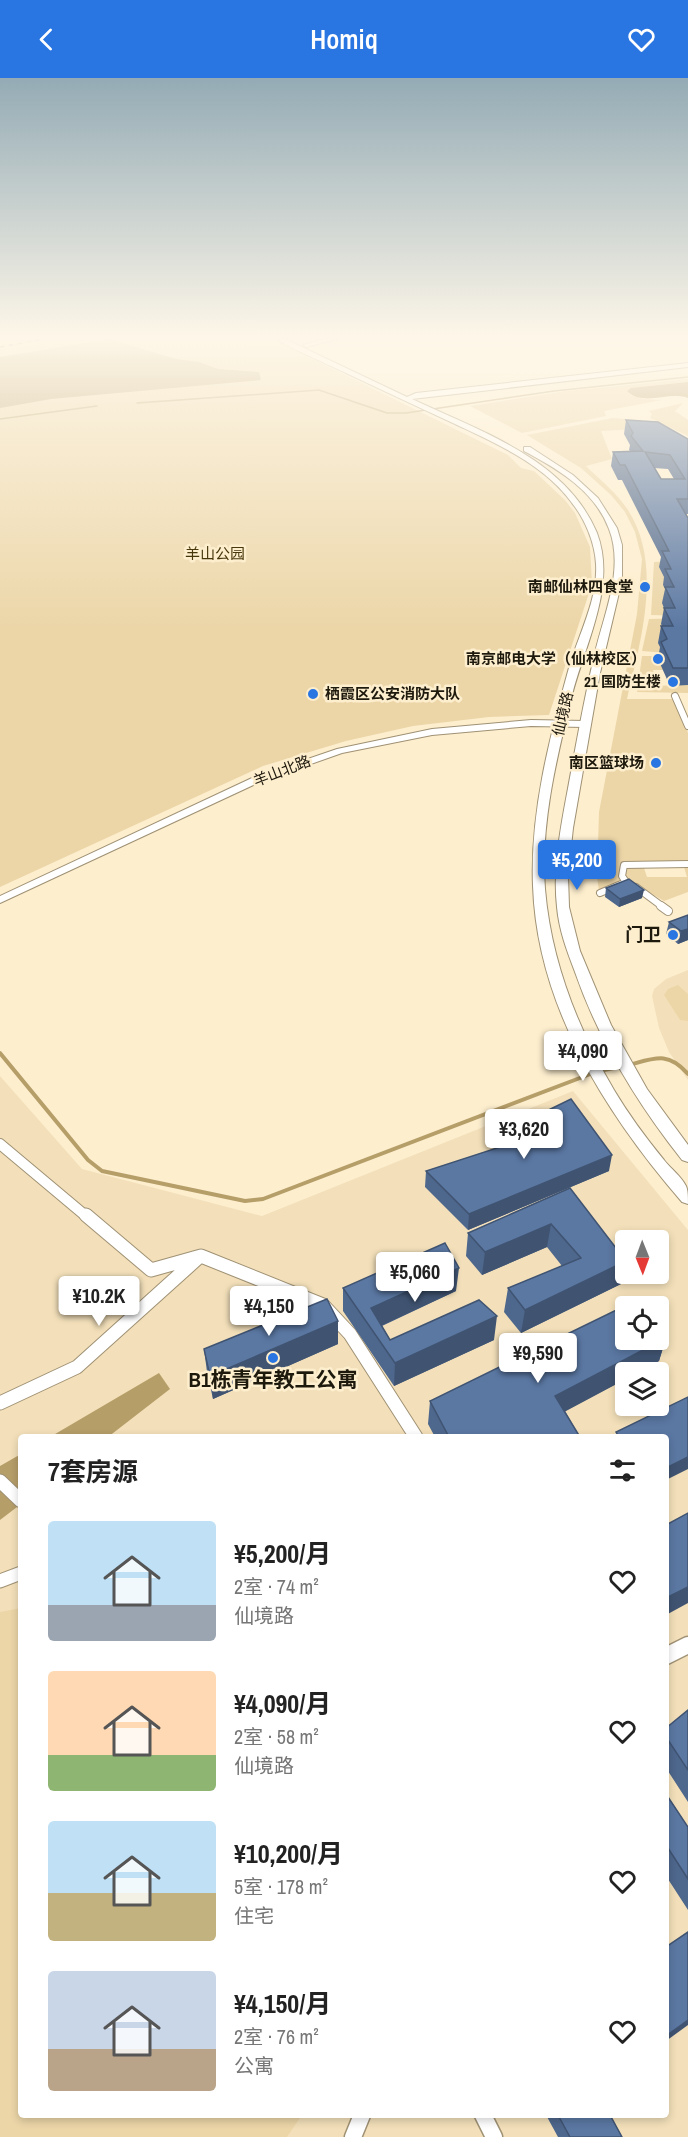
<!DOCTYPE html>
<html lang="zh">
<meta charset="utf-8">
<style>
:root{--surface:#fff;--page:#f6f6f6;--text:#222;--muted:#767676;--accent:#2975e1}
body{margin:0;font-family:"Archivo Narrow","Noto Sans SC",sans-serif;background:var(--page);color:var(--text);height:100vh;display:flex;flex-direction:column;font-size:22px;white-space:nowrap}
*{box-sizing:border-box;margin:0}
p{font-size:20px;color:var(--muted)}
.icon{flex:none;width:33px;height:33px;fill:none;stroke:currentColor;stroke-width:2;stroke-linecap:round;stroke-linejoin:round}
.map{position:relative;flex:1;overflow:hidden}
.side{position:absolute;left:18px;top:1356px;width:651px;height:684px;display:flex;flex-direction:column;background:var(--surface);border-radius:6px;box-shadow:0 3px 9px #0003}
.side>*{flex:none}
.needle{width:39px;rotate:179deg}
.controls{position:absolute;left:615px;top:1152px;display:grid;gap:12px}
.controls a{display:grid;place-items:center;width:54px;height:54px;border-radius:6px;background:var(--surface);box-shadow:0 3px 9px #0003;font-size:30px}
.price{position:absolute;translate:-50% -51px;padding:0 14px;border-radius:6px;background:#fff;color:#222;font-size:20px;line-height:39px;filter:drop-shadow(0 2px 3px #0008)}
.price::after{content:'';position:absolute;left:50%;top:36px;width:18px;height:14px;margin-left:-9px;background:inherit;clip-path:polygon(0 0,100% 0,50% 100%)}
.price.current{background:var(--accent);color:#fff}
ul{padding:0;list-style:none}
li{display:flex;align-items:center;gap:18px;height:150px;padding:0 30px}
li span{display:grid;place-items:center;flex:none;width:168px;height:120px;border-radius:6px;color:#555}
li>.icon{margin-inline-start:auto}
span .icon{width:72px;height:72px;fill:#fffc;stroke-width:1}
li b{font-size:26px}
h2{display:flex;justify-content:space-between;align-items:center;height:72px;padding:0 30px;font-size:26px}
header{display:flex;justify-content:space-between;align-items:center;height:78px;padding:0 30px;background:var(--accent);color:#fff;font-size:27px;font-weight:600}
.map>svg:first-child{display:block}
.built{fill:#f3e0ba;fill-rule:evenodd}
.green{fill:#ecd6a8}
.water{fill:#b69e69}
.lines{fill:none;stroke-linecap:round;stroke-linejoin:round}
.stream-far1{stroke:#b69e69;stroke-width:1.5}
.stream{stroke:#b69e69;stroke-width:4}
.pedestrian-far1-casing{stroke:#9f9174;stroke-width:8}
.pedestrian-casing{stroke:#9f9174;stroke-width:10}
.minor-far2-casing{stroke:#9f9174;stroke-width:12}
.minor-far1-casing{stroke:#9f9174;stroke-width:15}
.minor-casing{stroke:#9f9174;stroke-width:19}
.tertiary-casing{stroke:#9f9174;stroke-width:2}
.secondary-casing{stroke:#9f9174;stroke-width:2}
.pedestrian-far1{stroke:#fff;stroke-width:6}
.pedestrian{stroke:#fff;stroke-width:8}
.minor-far2{stroke:#fff;stroke-width:10}
.minor-far1{stroke:#fff;stroke-width:13}
.minor{stroke:#fff;stroke-width:16}
.tertiary{fill:#fff;fill-rule:evenodd}
.secondary{fill:#fff;fill-rule:evenodd}
.rail{stroke:#554d3c;stroke-width:1.5;stroke-dasharray:4.5 4.5;stroke-linecap:butt}
.wall{fill:#4e678c;fill-rule:evenodd}
.shaded-wall{fill:#405472}
.building{fill:#5b78a3;stroke:#405472;stroke-width:1.5;fill-rule:evenodd}
.poi-dot{fill:#2975e1;stroke:#fdeece;stroke-width:2}
.labels{text-anchor:middle;stroke-width:5;stroke-linejoin:round;paint-order:stroke}
.far-park-label{font-size:15px;fill:#49370c;stroke:#fdeece}
.far-poi-label{font-size:15px;font-weight:bold;fill:#1e190d;stroke:#fdeece;text-anchor:end}
.far-street-label{font-size:15px;fill:#1e190d;stroke:#fdeece}
.poi-label{font-size:18px;font-weight:bold;fill:#1e190d;stroke:#fdeece;text-anchor:end}
.near-poi-label{font-size:21px;font-weight:bold;fill:#1e190d;stroke:#fdeece}
</style>
<header><svg class="icon" aria-label="back" viewBox="0 0 24 24"><path d="M15 5l-7 7 7 7"/></svg>Homiq<svg class="icon" aria-label="heart" viewBox="0 0 24 24"><path d="M12 20l-8-8c-3-5 5-10 8-4 3-6 11-1 8 4z"/></svg></header>
<div class="map">
<svg width="688" height="2059" viewBox="0 0 688 2059">
<rect width="100%" height="100%" fill="#fdeece"/>
<!-- built -->
<path class="built" d="M688,892V1002L669,974L659,950L652,918L654,911L666,901Z
M0,998L82,1091L262,1138L573,1013L688,1152V2059H0ZM626,1162H658V1196H626ZM626,1228H658V1262H626ZM626,1294H658V1328H626ZM21,1359H666V2037H21Z"/>
<!-- green -->
<path class="green" d="M272,261L508,377L521,390L534,393L565,422L575,435L590,469L592,506L549,637L489,639L413,648L346,663L263,688L0,809V262Z
M688,301V304L631,310L627,313L643,321L662,322L604,333L606,338L522,355L470,328L567,313Z
M683,325L675,333L688,342V358L650,340L652,336L649,333Z
M613,340L637,342L654,350L601,353L612,381L586,388C600,402 616,414 628,432C663,486 641,562 627,621H674L688,655V784L622,785L619,798L623,804L599,813L597,799L599,734L637,536L642,481L635,454L625,434L611,417L581,390L527,357Z
M686,482L659,489L668,507H663L671,525L688,538L651,537L654,484Z
M688,540L670,565L667,575L642,573L649,541Z
M642,578H668L663,592H653L659,608L688,606V615L637,614Z
M684,789H688V814L664,823L628,802L625,797L627,790H644L647,799H687Z
M678,907L688,916V943L680,942L664,917L668,911Z
M21,1530V2037H302L287,2059H0V1534Z"/>
<!-- water -->
<path class="water" d="M109,261L176,281L199,284L218,291L259,294L261,302L51,321L0,330V279Z
M688,304V320C668,313 644,329 627,313L631,310Z
M159,1295L170,1311L108,1359H50Z
M21,1376V1426L0,1442V1388Z"/>
<g class="lines">
<!-- stream-far1 -->
<path class="stream-far1" d="M137,325L319,312L387,335H406L554,313L688,299
M0,341L97,328"/>
<!-- stream -->
<path class="stream" d="M0,975L88,1082L102,1093L245,1123L263,1121L593,995
M629,987C655,980 668,973 688,996
M600,993L622,988"/>
<defs>
<path id="pedestrian-far1" d="M675,618L688,648
M636,809L663,829
M600,815L626,804L622,798L624,787L688,786"/>
<path id="pedestrian" d="M661,828L668,833"/>
<path id="minor-far2" d="M0,1066L87,1139"/>
<path id="minor-far1" d="M86,1137L151,1192L201,1178L323,1227L350,1256L416,1359
M0,1325L77,1289L198,1180
M0,1403L21,1423
M0,1503L21,1495"/>
<path id="minor" d="M666,1578L688,1567
M483,2037L494,2059
M353,2059L362,2037"/>
<path id="tertiary" d="M325,261H337L306,269L303,267Z
M531,642L585,643L590,646L585,649L531,648L432,657L342,675L260,704L0,825V818L252,700L337,671L432,651Z"/>
<path id="secondary" d="M276,261H285L407,319L416,315L688,285V289L412,321C480,353 566,381 597,455C617,508 585,566 572,617C557,679 540,746 545,811C551,883 578,951 614,1012C629,1037 646,1060 664,1082C671,1091 681,1098 686,1108C688,1112 688,1120 688,1126L682,1124C606,1036 537,928 533,808C530,733 550,658 570,586C580,554 598,520 596,486C595,465 585,441 572,425C544,386 497,366 455,346C418,329 382,312 346,295C323,284 298,274 276,261Z
M524,369H530L573,397L598,420L617,450L622,467V502L600,595L573,750L568,797L569,829L580,873L611,947L647,1011L688,1067V1084L682,1082C637,1025 599,963 575,894C567,873 559,852 557,829C552,784 563,739 571,694C578,656 585,617 594,579C603,538 625,492 609,451C595,413 558,391 524,373Z"/>
</defs>
<!-- pedestrian-far1 casing -->
<use href="#pedestrian-far1" class="pedestrian-far1-casing"/>
<!-- pedestrian casing -->
<use href="#pedestrian" class="pedestrian-casing"/>
<!-- minor-far2 casing -->
<use href="#minor-far2" class="minor-far2-casing"/>
<!-- minor-far1 casing -->
<use href="#minor-far1" class="minor-far1-casing"/>
<!-- minor casing -->
<use href="#minor" class="minor-casing"/>
<!-- tertiary casing -->
<use href="#tertiary" class="tertiary-casing"/>
<!-- secondary casing -->
<use href="#secondary" class="secondary-casing"/>
<!-- pedestrian-far1 -->
<use href="#pedestrian-far1" class="pedestrian-far1"/>
<!-- pedestrian -->
<use href="#pedestrian" class="pedestrian"/>
<!-- minor-far2 -->
<use href="#minor-far2" class="minor-far2"/>
<!-- minor-far1 -->
<use href="#minor-far1" class="minor-far1"/>
<!-- minor -->
<use href="#minor" class="minor"/>
<!-- tertiary -->
<use href="#tertiary" class="tertiary"/>
<!-- secondary -->
<use href="#secondary" class="secondary"/>
<!-- rail -->
<path class="rail" d="M0,269L44,261"/>
</g>
<!-- wall -->
<path class="wall" d="M626,342L688,361V436H686L688,440V607L670,608L658,581L660,569L658,565L661,548H662L661,546L664,530L662,525L665,511L663,507L664,499L659,489L661,479L622,402H618L611,388L613,374L630,373L629,372L630,367L624,356ZM654,390L668,391L674,401H661Z
M606,810L642,820L619,829L605,819Z
M688,837V862L678,866L666,856L669,844Z
M526,1043L609,1093L468,1152L425,1109L426,1093L526,1061L524,1059Z
M570,1110L621,1206L521,1255L504,1234L508,1210L562,1188L547,1169L482,1197L466,1178L468,1155Z
M343,1210L456,1213L382,1248L390,1262H494L394,1308L343,1233Z
M666,1260L659,1283L565,1333L580,1359H435L428,1346L430,1323Z
M338,1266L213,1321L207,1294L204,1271Z
M688,1632V1724L666,1690V1650Z
M666,1716L688,1749V1832L666,1798Z
M546,2037H610L622,2059H558Z"/>
<!-- shaded-wall -->
<path class="shaded-wall" d="M644,812L642,820L619,829L620,821Z
M688,851V862L678,866L681,853Z
M612,1077L609,1093L468,1152L469,1136Z
M551,1146L547,1169L482,1197L485,1174Z
M626,1183L621,1206L521,1255L525,1232Z
M459,1190L456,1213L372,1252L371,1230Z
M497,1238L494,1262L394,1308L395,1285Z
M338,1243V1266L213,1321L210,1298Z
M666,1260L659,1283L637,1294H626V1301L551,1341L555,1318Z
M688,1379V1391L666,1402V1390Z
M688,1509V1525L666,1537V1520Z
M688,1942V1947L666,1963V1958Z"/>
<!-- building -->
<path class="building" d="M626,342L658,344L688,361V421H677L688,440V590H673L661,564L667,561L661,548H673L664,530H675L665,509H674L665,491H671L662,473H669L625,387H620L613,374L643,373L631,358L633,355ZM645,374L670,377L685,401H661Z
M629,801L644,812L620,821L606,810Z
M688,837V851L681,853L669,844Z
M571,1021L612,1077L469,1136L426,1093L540,1056L526,1043Z
M570,1110L626,1183L525,1232L508,1210L581,1180L551,1146L485,1174L468,1155Z
M445,1165L459,1190L371,1230L390,1262L479,1222L497,1238L395,1285L343,1210Z
M327,1221L338,1243L210,1298L204,1271Z
M639,1221L644,1228H626V1262H658V1249L666,1260L555,1318L580,1359H449L430,1323Z
M688,1319V1379L666,1390V1359H619L616,1354Z
M688,1435V1509L666,1520V1447Z
M688,1632V1692L666,1659V1650Z
M666,1716L688,1749V1801L666,1767Z
M688,1854V1942L666,1958V1869Z
M558,2037H610L622,2059H570Z"/>
<!-- sky -->
<linearGradient id="sky" x2="0" y2="1"><stop stop-color="#94abb5"/><stop offset="0.47" stop-color="#fef7e9"/><stop offset="1" stop-color="#fef7e9" stop-opacity="0"/></linearGradient>
<rect width="688" height="550" fill="url(#sky)"/>
<!-- markers -->
<g class="poi-dot">
<circle cx="645" cy="509" r="6"/>
<circle cx="658" cy="581" r="6"/>
<circle cx="673" cy="604" r="6"/>
<circle cx="313" cy="616" r="6"/>
<circle cx="656" cy="685" r="6"/>
<circle cx="673" cy="857" r="6"/>
<circle cx="273" cy="1280" r="6"/>
</g>
<g class="labels">
<!-- far-park labels -->
<g class="far-park-label">
<text x="215" y="481">羊山公园</text>
</g>
<!-- far-poi labels -->
<g class="far-poi-label">
<text x="633" y="514">南邮仙林四食堂</text>
<text x="646" y="586">南京邮电大学（仙林校区）</text>
<text x="661" y="609">21 国防生楼</text>
<text x="325" y="621" text-anchor="start">栖霞区公安消防大队</text>
<text x="644" y="690">南区篮球场</text>
</g>
<!-- far-street labels -->
<g class="far-street-label">
<text transform="translate(563 636) rotate(-77)" y="5">仙境路</text>
<text transform="translate(282 693) rotate(-21)" y="5">羊山北路</text>
</g>
<!-- poi labels -->
<g class="poi-label">
<text x="661" y="863">门卫</text>
</g>
<!-- near-poi labels -->
<g class="near-poi-label">
<text x="273" y="1309">B1栋青年教工公寓</text>
</g>
</g>
</svg>
<div class="controls">
<a><svg class="needle" viewBox="-14 -14 28 28"><path d="M0-13l5 13h-10z" fill="#e53935"/><path d="M0 13l5-13h-10z" fill="#767676"/></svg></a>
<a><svg class="icon" aria-label="locate" viewBox="0 0 24 24"><circle cx="12" cy="12" r="6"/><path d="M12 2v4M12 18v4M2 12h4M18 12h4"/></svg></a>
<a><svg class="icon" aria-label="layers" viewBox="0 0 24 24"><path d="M12 4l9 5-9 5-9-5zM3 14l9 5 9-5"/></svg></a>
</div>
<b class="price current" style="left:577px;top:813px">¥5,200</b>
<b class="price" style="left:583px;top:1004px">¥4,090</b>
<b class="price" style="left:524px;top:1082px">¥3,620</b>
<b class="price" style="left:415px;top:1225px">¥5,060</b>
<b class="price" style="left:99px;top:1249px">¥10.2K</b>
<b class="price" style="left:269px;top:1259px">¥4,150</b>
<b class="price" style="left:538px;top:1306px">¥9,590</b>
<section class="side">
<h2>7套房源<svg class="icon" aria-label="filters" viewBox="0 0 24 24"><path d="M4 7h16M4 17h16"/><circle cx="9" cy="7" r="2"/><circle cx="15" cy="17" r="2"/></svg></h2>
<ul>
<li><span style="background:linear-gradient(#bfe0f5 70%,#9aa5b1 0)"><svg class="icon" aria-label="home" viewBox="0 0 24 24"><path d="M3 11l9-7 9 7M6 9v11h12V9"/></svg></span><div><b>¥5,200/月</b><p>2室 · 74 m²</p><p>仙境路</p></div><svg class="icon" aria-label="heart" viewBox="0 0 24 24"><path d="M12 20l-8-8c-3-5 5-10 8-4 3-6 11-1 8 4z"/></svg></li>
<li><span style="background:linear-gradient(#ffd9b3 70%,#8fb573 0)"><svg class="icon" aria-label="home" viewBox="0 0 24 24"><path d="M3 11l9-7 9 7M6 9v11h12V9"/></svg></span><div><b>¥4,090/月</b><p>2室 · 58 m²</p><p>仙境路</p></div><svg class="icon" aria-label="heart" viewBox="0 0 24 24"><path d="M12 20l-8-8c-3-5 5-10 8-4 3-6 11-1 8 4z"/></svg></li>
<li><span style="background:linear-gradient(#bfe0f5 60%,#c2b280 0)"><svg class="icon" aria-label="home" viewBox="0 0 24 24"><path d="M3 11l9-7 9 7M6 9v11h12V9"/></svg></span><div><b>¥10,200/月</b><p>5室 · 178 m²</p><p>住宅</p></div><svg class="icon" aria-label="heart" viewBox="0 0 24 24"><path d="M12 20l-8-8c-3-5 5-10 8-4 3-6 11-1 8 4z"/></svg></li>
<li><span style="background:linear-gradient(#c9d6e8 65%,#b9a48a 0)"><svg class="icon" aria-label="home" viewBox="0 0 24 24"><path d="M3 11l9-7 9 7M6 9v11h12V9"/></svg></span><div><b>¥4,150/月</b><p>2室 · 76 m²</p><p>公寓</p></div><svg class="icon" aria-label="heart" viewBox="0 0 24 24"><path d="M12 20l-8-8c-3-5 5-10 8-4 3-6 11-1 8 4z"/></svg></li>
</ul>
</section>
</div>
